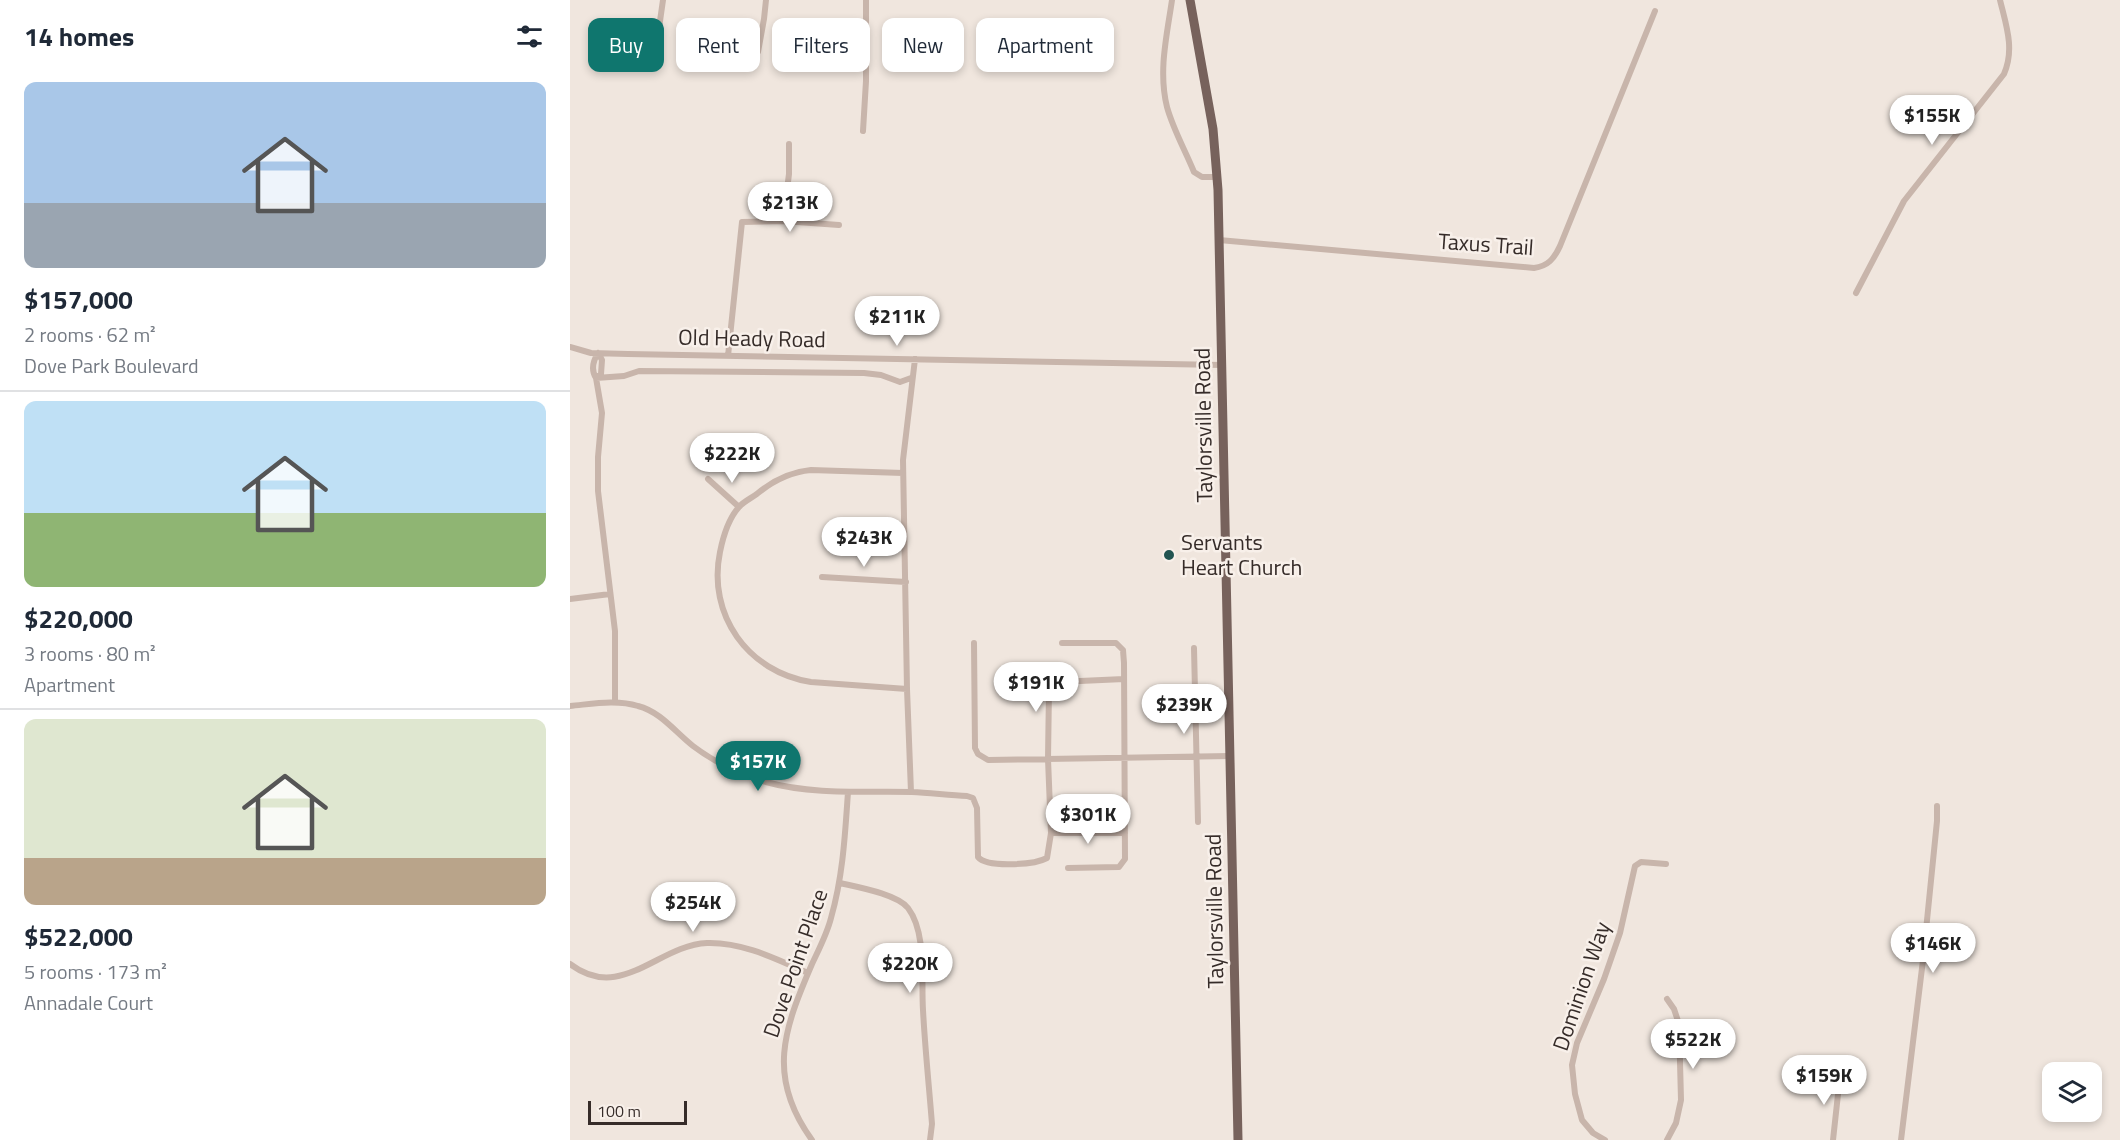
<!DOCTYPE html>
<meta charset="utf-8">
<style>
:root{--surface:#fff;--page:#f2f2f3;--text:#1f2937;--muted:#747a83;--line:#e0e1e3;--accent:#0f766e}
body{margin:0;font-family:"Titillium Web",sans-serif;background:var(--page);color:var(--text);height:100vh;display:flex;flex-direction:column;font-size:22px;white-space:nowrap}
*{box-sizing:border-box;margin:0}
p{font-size:20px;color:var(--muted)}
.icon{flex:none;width:33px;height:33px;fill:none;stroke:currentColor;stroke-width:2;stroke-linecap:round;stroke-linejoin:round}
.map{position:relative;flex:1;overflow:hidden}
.side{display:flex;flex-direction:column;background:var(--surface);width:570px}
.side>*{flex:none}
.top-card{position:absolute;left:18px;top:18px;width:570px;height:54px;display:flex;gap:12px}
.fabs{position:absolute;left:1472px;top:1062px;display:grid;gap:12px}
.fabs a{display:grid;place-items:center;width:60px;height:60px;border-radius:12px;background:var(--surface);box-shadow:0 3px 9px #0003;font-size:30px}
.scale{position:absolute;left:18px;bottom:15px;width:99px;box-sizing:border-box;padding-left:6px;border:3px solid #362c29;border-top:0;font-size:16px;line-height:21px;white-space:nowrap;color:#362c29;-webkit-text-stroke:4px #f8f0ea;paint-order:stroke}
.price{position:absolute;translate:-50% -51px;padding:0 14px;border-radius:21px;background:#fff;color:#222;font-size:20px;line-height:39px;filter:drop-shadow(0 2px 3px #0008)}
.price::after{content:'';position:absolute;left:50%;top:36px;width:18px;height:14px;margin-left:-9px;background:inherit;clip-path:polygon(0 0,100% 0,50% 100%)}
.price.on{background:var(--accent);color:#fff}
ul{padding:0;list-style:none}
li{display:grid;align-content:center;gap:12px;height:318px;padding:0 24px}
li+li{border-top:2px solid var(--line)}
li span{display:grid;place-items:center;height:186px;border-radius:12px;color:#555}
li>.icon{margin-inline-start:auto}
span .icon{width:108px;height:108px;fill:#fffc;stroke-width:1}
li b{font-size:26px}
h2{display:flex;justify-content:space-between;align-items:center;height:72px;padding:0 24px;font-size:26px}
.chip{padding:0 21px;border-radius:12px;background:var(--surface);box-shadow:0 3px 9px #0003;font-size:21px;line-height:54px}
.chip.on{background:var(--accent);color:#fff}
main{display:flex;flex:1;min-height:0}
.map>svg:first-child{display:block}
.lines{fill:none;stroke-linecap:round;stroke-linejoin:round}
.minor{stroke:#c8b5ab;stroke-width:6}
.primary{stroke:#77625c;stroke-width:9}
.poi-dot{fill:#225451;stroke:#f8f0ea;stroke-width:2}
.labels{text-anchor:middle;stroke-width:5;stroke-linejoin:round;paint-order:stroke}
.street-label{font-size:22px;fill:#362c29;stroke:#f8f0ea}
.poi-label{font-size:22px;fill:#362c29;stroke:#f8f0ea;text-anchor:start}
</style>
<main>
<section class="side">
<h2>14 homes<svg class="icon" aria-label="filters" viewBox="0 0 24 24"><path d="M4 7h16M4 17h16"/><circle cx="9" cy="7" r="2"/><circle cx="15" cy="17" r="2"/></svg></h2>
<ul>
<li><span style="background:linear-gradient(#a9c7e8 65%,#9aa5b1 0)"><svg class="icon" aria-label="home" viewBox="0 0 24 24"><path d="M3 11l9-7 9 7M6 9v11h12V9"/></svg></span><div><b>$157,000</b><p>2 rooms · 62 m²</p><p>Dove Park Boulevard</p></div></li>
<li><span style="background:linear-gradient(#bfe0f5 60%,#8fb573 0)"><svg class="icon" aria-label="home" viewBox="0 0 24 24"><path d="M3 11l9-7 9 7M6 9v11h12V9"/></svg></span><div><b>$220,000</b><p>3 rooms · 80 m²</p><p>Apartment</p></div></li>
<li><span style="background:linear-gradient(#dfe7d0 75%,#b9a48a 0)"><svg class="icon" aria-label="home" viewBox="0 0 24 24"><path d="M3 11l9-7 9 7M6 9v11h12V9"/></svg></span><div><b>$522,000</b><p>5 rooms · 173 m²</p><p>Annadale Court</p></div></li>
</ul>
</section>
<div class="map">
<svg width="1550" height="1140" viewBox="0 0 1550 1140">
<rect width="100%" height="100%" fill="#f0e6de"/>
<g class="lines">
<!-- minor -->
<path class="minor" d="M602,0C597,35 588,71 597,107C603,129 615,150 624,172L632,177H648
M86,49L93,0
M188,52L194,19L196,0
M293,131L296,81V0
M213,221L219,174V144
M649,240L964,268C978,266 984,259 990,246L1085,11
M1286,293L1334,201L1434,74C1445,49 1436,25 1430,0
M0,347L21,353L58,354L652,365
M28,353C23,361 21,370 26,378L32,413L28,457V491L45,631V702
M158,356L172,222L213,221L269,225
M27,377L31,374L32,360L28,353
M26,378L54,376L69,371L294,373L311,375L330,382L341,378
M333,473L241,470C220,472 204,480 188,493C182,498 174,501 169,507C159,518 153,537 150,552C137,615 178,672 241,682L337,689
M138,479L169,507
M252,577L336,582
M0,599L40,594
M404,643L405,748L408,754L418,760L660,756
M492,643H546L553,650L554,663L555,859L549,867L498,868
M624,648L628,822
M0,706C22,704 46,699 68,706C91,712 105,732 123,746C144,762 170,774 196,782C243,795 294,791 342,792C360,793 379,795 397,796L403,798L407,808L408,857C417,868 464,865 477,858L481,833L478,759L479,689L483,684L488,682L554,679
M341,792L337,689L333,460L345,359
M481,833H555
M270,883C287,887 327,894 338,908C357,933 351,980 353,1010C355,1048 359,1086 362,1124L360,1140
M0,964C51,1003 88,945 137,943C173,942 206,959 238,973
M1097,999L1104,1009L1109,1024L1111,1100L1106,1123L1097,1140
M242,1140C196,1077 214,1029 242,964C249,949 257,934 261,918C273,876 275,835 278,792
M1035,1140L1023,1133L1012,1120L1005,1094L1002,1065L1007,1043L1034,979L1050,933L1065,866L1071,862L1096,864
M1263,1140L1270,1076
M1331,1140L1353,960L1367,821V806"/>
<!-- primary -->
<path class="primary" d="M620,0L643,129L648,190L668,1140"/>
</g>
<!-- markers -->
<circle class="poi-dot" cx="599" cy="555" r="6"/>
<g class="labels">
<!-- street labels -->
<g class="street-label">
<text transform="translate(916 244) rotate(4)" y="8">Taxus Trail</text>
<text transform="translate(182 338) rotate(1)" y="8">Old Heady Road</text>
<text transform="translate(633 425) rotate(-91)" y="8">Taylorsville Road</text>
<text transform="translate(644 911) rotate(-91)" y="8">Taylorsville Road</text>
<text transform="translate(225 963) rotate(-71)" y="8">Dove Point Place</text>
<text transform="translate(1011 986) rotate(-71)" y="8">Dominion Way</text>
</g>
<!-- poi labels -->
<g class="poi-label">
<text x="611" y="550">Servants<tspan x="611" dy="25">Heart Church</tspan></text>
</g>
</g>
</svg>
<div class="fabs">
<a><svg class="icon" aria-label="layers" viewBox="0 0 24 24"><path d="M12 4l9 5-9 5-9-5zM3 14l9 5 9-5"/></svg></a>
</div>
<div class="scale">100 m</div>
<b class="price" style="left:1362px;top:146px">$155K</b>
<b class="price" style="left:220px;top:233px">$213K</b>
<b class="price" style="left:327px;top:347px">$211K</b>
<b class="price" style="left:162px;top:484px">$222K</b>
<b class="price" style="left:294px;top:568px">$243K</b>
<b class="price" style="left:466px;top:713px">$191K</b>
<b class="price" style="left:614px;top:735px">$239K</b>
<b class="price on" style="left:188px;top:792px">$157K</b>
<b class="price" style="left:518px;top:845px">$301K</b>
<b class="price" style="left:123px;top:933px">$254K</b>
<b class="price" style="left:1363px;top:974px">$146K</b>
<b class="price" style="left:340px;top:994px">$220K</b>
<b class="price" style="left:1123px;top:1070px">$522K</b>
<b class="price" style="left:1254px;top:1106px">$159K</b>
<div class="top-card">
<a class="chip on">Buy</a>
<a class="chip">Rent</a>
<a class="chip">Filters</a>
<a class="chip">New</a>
<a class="chip">Apartment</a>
</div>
</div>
</main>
